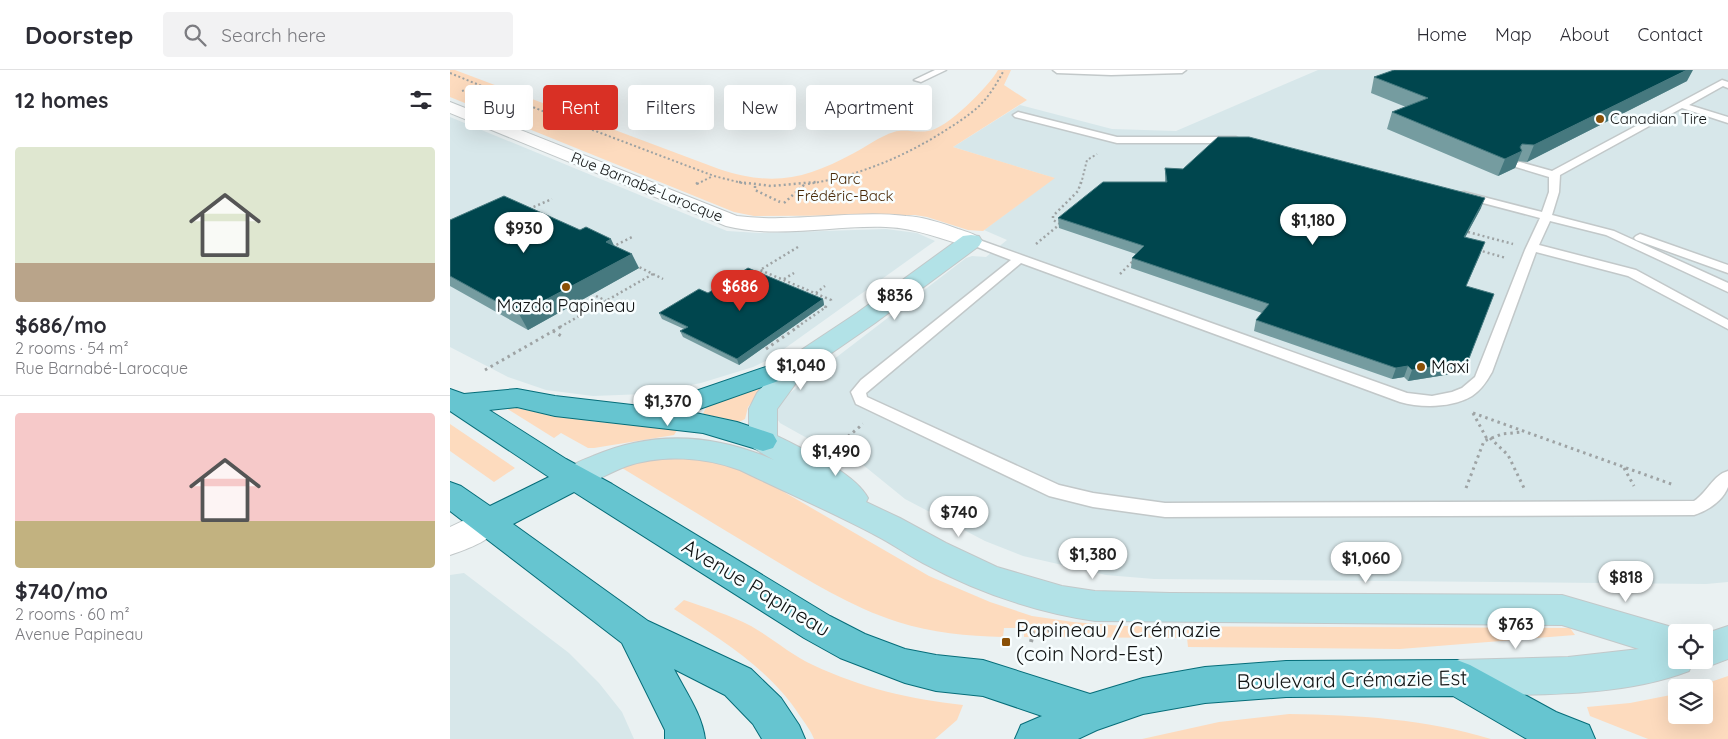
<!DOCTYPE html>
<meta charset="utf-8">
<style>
:root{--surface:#fff;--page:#f2f2f3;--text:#2b2b33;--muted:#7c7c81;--line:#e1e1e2;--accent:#d93025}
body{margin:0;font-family:Quicksand,sans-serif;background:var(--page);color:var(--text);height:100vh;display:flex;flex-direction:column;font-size:19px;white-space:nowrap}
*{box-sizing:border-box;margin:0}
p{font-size:16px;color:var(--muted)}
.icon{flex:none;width:28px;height:28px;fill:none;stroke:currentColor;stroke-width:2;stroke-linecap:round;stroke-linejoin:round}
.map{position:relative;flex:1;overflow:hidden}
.details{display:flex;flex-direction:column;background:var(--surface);width:450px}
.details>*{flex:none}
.hud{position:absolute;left:15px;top:15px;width:475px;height:45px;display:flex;gap:10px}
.fabs{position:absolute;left:1218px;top:554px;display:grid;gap:10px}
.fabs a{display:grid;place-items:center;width:45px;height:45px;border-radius:5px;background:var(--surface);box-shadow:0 5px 20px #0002;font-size:25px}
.price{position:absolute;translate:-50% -42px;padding:0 11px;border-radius:18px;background:#fff;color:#222;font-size:16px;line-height:32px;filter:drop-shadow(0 1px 2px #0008)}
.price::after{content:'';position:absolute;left:50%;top:30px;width:15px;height:11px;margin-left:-8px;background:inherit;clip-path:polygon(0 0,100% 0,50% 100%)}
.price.selected{background:var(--accent);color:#fff}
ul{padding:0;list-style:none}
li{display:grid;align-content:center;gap:10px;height:265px;padding:0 15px}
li+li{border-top:1px solid var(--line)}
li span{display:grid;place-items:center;height:155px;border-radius:5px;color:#555}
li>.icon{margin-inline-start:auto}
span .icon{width:90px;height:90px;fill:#fffc;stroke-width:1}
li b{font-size:21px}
h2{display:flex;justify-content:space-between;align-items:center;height:60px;padding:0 15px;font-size:21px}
.chip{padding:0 18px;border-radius:5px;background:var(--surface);box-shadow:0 5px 20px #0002;font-size:18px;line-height:45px}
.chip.selected{background:var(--accent);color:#fff}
header{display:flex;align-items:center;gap:30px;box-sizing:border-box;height:70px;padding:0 25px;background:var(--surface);border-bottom:1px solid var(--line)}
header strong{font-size:24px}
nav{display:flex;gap:28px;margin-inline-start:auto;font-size:18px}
.search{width:350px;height:45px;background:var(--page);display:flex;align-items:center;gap:12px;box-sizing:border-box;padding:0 18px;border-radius:5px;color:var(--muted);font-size:19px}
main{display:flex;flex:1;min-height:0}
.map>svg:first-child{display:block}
.built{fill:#d7e7ea}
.green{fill:#fddbbe}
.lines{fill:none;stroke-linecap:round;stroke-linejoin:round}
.lane-casing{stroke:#c2c8c9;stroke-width:3}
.street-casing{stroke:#c2c8c9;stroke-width:2}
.secondary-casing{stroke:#c2c8c9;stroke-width:2}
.primary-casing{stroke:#066d79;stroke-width:2}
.path-far3{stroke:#9ea3a4;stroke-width:2;stroke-dasharray:2 2.5;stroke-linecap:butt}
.path-far2{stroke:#9ea3a4;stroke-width:2.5;stroke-dasharray:2 3;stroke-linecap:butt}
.path-far1{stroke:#9ea3a4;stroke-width:3;stroke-dasharray:2.5 4;stroke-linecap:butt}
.path{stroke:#9ea3a4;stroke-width:4;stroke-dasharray:3 5;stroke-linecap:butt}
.lane{fill:#fff;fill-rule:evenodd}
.street{fill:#fff;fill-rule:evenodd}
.secondary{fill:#b2e2e7;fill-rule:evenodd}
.primary{fill:#66c5d0;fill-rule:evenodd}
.wall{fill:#759ca0}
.shaded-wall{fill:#46797f}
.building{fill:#00464e;stroke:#46797f}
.poi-dot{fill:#8a5007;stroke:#f8feff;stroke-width:2}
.labels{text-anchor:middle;stroke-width:5;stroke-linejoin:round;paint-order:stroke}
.far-poi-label{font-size:15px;fill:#111313;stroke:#f8feff;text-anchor:start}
.far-park-label{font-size:15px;fill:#482907;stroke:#f8feff}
.far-street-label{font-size:15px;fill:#111313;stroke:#f8feff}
.poi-label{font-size:18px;fill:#111313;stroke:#f8feff}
.near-street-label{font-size:21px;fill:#111313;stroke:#f8feff}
.near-poi-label{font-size:21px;fill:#111313;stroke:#f8feff;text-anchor:start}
</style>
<header>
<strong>Doorstep</strong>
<div class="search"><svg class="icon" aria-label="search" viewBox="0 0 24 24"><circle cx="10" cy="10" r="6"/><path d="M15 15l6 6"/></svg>Search here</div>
<nav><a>Home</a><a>Map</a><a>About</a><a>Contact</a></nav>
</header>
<main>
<section class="details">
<h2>12 homes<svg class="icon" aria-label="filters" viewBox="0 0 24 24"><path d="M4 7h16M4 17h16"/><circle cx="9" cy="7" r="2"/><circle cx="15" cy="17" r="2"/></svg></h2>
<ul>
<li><span style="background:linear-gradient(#dfe7d0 75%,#b9a48a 0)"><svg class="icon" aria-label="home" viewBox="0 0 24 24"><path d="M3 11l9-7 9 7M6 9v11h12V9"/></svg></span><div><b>$686/mo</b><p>2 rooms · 54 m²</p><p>Rue Barnabé-Larocque</p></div></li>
<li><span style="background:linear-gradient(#f6c9c9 70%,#c2b280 0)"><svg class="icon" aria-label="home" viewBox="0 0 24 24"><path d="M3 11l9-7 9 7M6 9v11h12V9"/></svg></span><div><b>$740/mo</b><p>2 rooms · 60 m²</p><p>Avenue Papineau</p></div></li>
</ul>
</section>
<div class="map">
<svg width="1278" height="669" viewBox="0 0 1278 669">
<rect width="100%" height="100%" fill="#eaf1f2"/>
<!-- built -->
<path class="built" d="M868,0H1278V512L1256,514L704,509L656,505L573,486L535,471L455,429L407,390L378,373L373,377L330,353L325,346L328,332L516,188L522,186L536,187L557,170L534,160L604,108L503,77L570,35L662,59L726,61Z
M0,47L277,161L309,163L436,159L467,163L485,171L320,289L303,297L251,313L195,324L143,326L96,320L58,307L0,277Z
M14,503L119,583L149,613L172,642L184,669H0V505Z"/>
<!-- green -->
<path class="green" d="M0,0H5L269,99C323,117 356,109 404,83C416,77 430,66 444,62C454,59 467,63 478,61C497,59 539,16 548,0H561L554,15L577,30L503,77L605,108L533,161L518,160L477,147L465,145L304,146L284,142L0,27Z
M309,318L311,320L298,337L295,349L289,352L253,344L257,335Z
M59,336C114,351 171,354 228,359L224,365L144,378H138L111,363L104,368L56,338Z
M0,354L65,398L44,412L0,381Z
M226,389H257L282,394L308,407L479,506L540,532L582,546L623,552L673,556L1120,558L1125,565L950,579L738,577L737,568L574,567V558H554L553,567C517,566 482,563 448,552C401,537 358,510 316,485C268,456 220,427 172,398L198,390Z
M234,530C257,538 280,545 301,556C322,568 341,585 363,595C412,618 459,629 513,635L507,650L485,669H364C361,661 355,653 350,646C319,598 271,570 224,539Z
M1278,606V669H1198L1140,646L1137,637L1180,633L1226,624V645H1254V618L1246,617Z
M839,644C908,645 975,649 1041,669H692L769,652Z"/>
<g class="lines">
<defs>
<path id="lane" d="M485,0H496L471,12L464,10Z
M603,0H736L732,3L661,5L607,3Z
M1272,10L1278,12V18L1273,16L1239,35L1278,47V53L1232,38L1110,105L1109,122L1102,145L1164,161L1278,213V222L1156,165L1100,151L1089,175L1186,200L1278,250V259L1178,206L1086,182L1042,302C1037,311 1031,320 1022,326C1002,338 971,338 950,332L571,193L416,323L417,327L609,415L643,423L715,433L1244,431C1257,423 1263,405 1278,401C1278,405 1278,413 1278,417C1273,431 1257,441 1244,445L715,447L643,437L599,426L406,334L401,322L411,310L561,190L517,173L515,171L521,167L957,323L982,326L1002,322L1012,318L1025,307L1075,180L1090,148L1010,127L1009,125L1010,123L1014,122L1092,142L1099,122V107L1066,97L1065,95L1066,93L1070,92L1102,101Z
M568,42L667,67H786L791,70L786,73H667L565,47L563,45Z
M1190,164L1278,195V203L1186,170L1184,168L1186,166Z"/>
<path id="street" d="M0,32L287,146C344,153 400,140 456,146C474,147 492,153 508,159C517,162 527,164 532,171L529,176L521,177C492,170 467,158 436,157C383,155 328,169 276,156L0,43Z
M38,439L49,443L54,452C45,469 18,479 0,485V457Z"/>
<path id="secondary" d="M521,165L529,166L532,171L529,176L425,253L354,302L327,339V366C353,379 405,403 418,428L416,432L450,448L496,473L547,497L612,516L645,521L720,523L1112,525L1239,562H1226V590H1254V564L1278,556V589L1254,598L1242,593L1239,601C1169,628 1081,624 1007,626L994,621L988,608L994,595L1007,590L1118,587L1189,579L1112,555L645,551C584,542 527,522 473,493C457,485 443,474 427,466C382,442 335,422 290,400C255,387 212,384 177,396C158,403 142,414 124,419L113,416L109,408C116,396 130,391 143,386C203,360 265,364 324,390L303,378L299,371V339L307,323L336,290L407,243L513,166Z"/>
<path id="primary" d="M345,287L354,290L358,296L354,302L241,342L287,352L323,364L327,371L323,378L313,381L253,363L105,346L67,337L39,340L116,389L162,414L380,546L415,564L455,579L486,585L533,590L640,624L693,608L755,597L836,591L1007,590L1020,595L1106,642L1139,655L1145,669H1077L1003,626L836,627L755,633L693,644L647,660L628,669H565L571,655L592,646L533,626L486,621L455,613L390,588L354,568L124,422L63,454L198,551L301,599L331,628L349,655L355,669H312L303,654L275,625L224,599C235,621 252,644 255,669H215V660L172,573L0,441V412L11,416L40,436L99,407L0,341V319L14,324L67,319L105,326L199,337Z"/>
</defs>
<!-- lane casing -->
<use href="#lane" class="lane-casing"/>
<!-- street casing -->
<use href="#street" class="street-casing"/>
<!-- secondary casing -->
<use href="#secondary" class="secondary-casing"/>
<!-- primary casing -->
<use href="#primary" class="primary-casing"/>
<!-- path-far3 -->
<path class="path-far3" d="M0,3L90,40L264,106L296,114
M12,21L28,16
M247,114L263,106
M358,114C408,106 454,87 496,60C507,53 518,46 528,37C539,27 547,13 554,0
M631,114L637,90L647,84"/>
<!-- path-far2 -->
<path class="path-far2" d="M289,112L321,116L366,112
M246,114L249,112
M305,116V120L330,132
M334,133L355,114
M79,139L102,129
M610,154L603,150V146L628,121L631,112
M1018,162L1063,174
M586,174L610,154
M162,177L184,166
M348,177L310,200L381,230V233
M1028,180L1056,188
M203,204L213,209
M670,204L685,189
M334,209L344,203
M366,223L375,216
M146,226L166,236
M110,257L203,204L185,195
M347,257L376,237L373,236"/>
<!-- path-far1 -->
<path class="path-far1" d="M103,261L113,267
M316,279L349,256
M35,300L112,256
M1023,343L1224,415
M1023,343L1037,369
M1040,368L1058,385L1074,418
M383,379L413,354
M1174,398L1184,416
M1016,418L1034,371L1052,364L1073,362"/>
<!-- path -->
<path class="path" d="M581,572L583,563L605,559"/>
<!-- lane -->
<use href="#lane" class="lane"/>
<!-- street -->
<use href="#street" class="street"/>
<!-- secondary -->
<use href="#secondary" class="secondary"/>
<!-- primary -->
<use href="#primary" class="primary"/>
</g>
<!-- wall -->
<path class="wall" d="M924,7L1237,11L1077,92L1068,91L1065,98L1048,106L937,59L942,42L956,37L921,23Z
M715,98L1031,138L1015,167L1031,183L1016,216L1014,302L958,311L954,307L942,309L804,261L806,250L812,243L681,198L682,188L686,184L609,158L608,148L715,112Z
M0,150L130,160L164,176L189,198L78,260L0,216Z
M258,223L373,229L374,235L289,295L233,267L230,261L234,259L212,249L209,243Z"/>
<!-- shaded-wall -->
<path class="shaded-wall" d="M1237,0H1243L1237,11L1077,92L1084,75Z
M1072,74L1069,82L1072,81L1065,98L1048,106L1055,89Z
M1035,128L1031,138L1010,177L1014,167Z
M161,169L168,184L156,172Z
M182,184L189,198L78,260L69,244Z
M373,229L374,235L289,295L287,289Z
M1018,291L1014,302L958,311L962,300Z
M958,296L954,307L942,309L946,298Z"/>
<!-- building -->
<path class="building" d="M944,0H1237L1084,75L1072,74L1070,77L1072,81L1055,89L942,42L978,28L924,7Z
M768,67H799L1035,128L1014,167L1035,172L1016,216L1044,224L1018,291L962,300L958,296L946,298L806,250L819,234L682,188L694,176L608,148L653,112H717L715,98L733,99Z
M54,126L130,160L136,157L161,169L156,172L182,184L69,244L0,206V150Z
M298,198L373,229L287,289L230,261L238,257L209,243L249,219L258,223Z"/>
<!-- markers -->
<g class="poi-dot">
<circle cx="1150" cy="49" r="5"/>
<circle cx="116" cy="217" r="5"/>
<circle cx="971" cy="297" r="5"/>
<rect x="551" y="567" width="10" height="10" rx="2.5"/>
</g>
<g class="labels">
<!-- far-poi labels -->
<g class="far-poi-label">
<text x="1160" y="54">Canadian Tire</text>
</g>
<!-- far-park labels -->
<g class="far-park-label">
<text x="395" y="114">Parc<tspan x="395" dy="17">Frédéric-Back</tspan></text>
</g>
<!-- far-street labels -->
<g class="far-street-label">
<text transform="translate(197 117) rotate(22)" y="5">Rue Barnabé-Larocque</text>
</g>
<!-- poi labels -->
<g class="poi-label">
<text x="116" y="242">Mazda Papineau</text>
<text x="981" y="303" text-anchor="start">Maxi</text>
</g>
<!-- near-street labels -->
<g class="near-street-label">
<text transform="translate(306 518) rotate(31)" y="7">Avenue Papineau</text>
<text transform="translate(902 610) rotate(-1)" y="7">Boulevard Crémazie Est</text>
</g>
<!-- near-poi labels -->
<g class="near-poi-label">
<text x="566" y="567">Papineau / Crémazie<tspan x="566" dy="24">(coin Nord-Est)</tspan></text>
</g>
</g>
</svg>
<div class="fabs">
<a><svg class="icon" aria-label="locate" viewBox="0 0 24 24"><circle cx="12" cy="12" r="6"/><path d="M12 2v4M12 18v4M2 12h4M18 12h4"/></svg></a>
<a><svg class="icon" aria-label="layers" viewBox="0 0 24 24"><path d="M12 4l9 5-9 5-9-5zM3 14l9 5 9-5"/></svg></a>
</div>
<b class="price" style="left:863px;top:176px">$1,180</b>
<b class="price" style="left:74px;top:184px">$930</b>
<b class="price selected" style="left:290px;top:242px">$686</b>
<b class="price" style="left:445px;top:251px">$836</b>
<b class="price" style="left:351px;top:321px">$1,040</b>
<b class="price" style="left:218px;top:357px">$1,370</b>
<b class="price" style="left:386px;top:407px">$1,490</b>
<b class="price" style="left:509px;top:468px">$740</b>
<b class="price" style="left:643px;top:510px">$1,380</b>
<b class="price" style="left:916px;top:514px">$1,060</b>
<b class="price" style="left:1176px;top:533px">$818</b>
<b class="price" style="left:1066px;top:580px">$763</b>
<div class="hud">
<a class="chip">Buy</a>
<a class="chip selected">Rent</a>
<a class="chip">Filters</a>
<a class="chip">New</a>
<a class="chip">Apartment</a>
</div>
</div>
</main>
